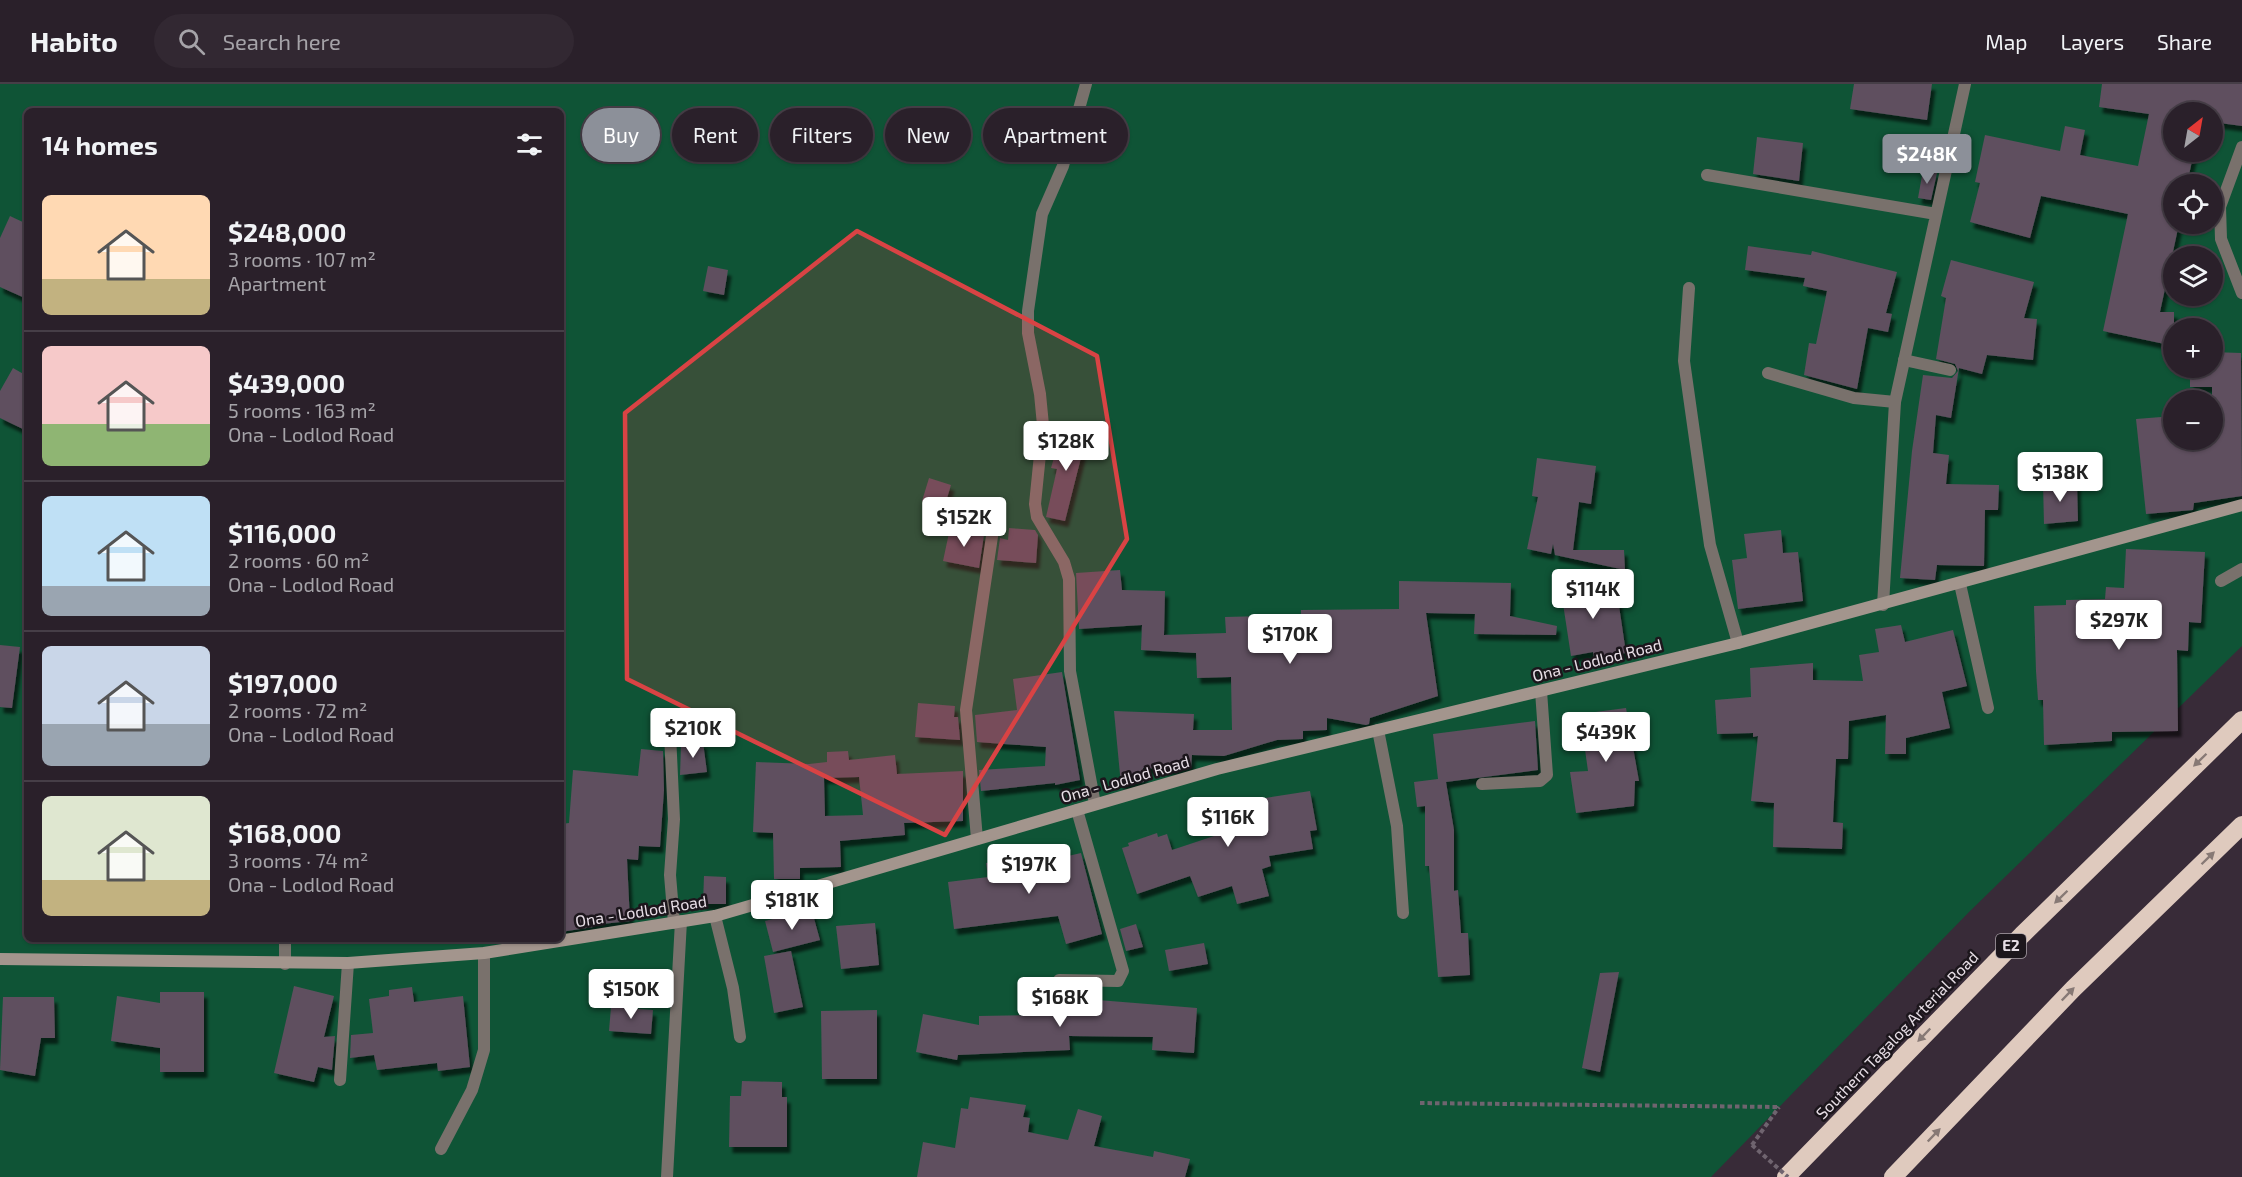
<!DOCTYPE html>
<meta charset="utf-8">
<style>
:root{--surface:#2a202a;--page:#322832;--text:#f1f3f6;--muted:#a5a3a8;--line:#463e47;--accent:#8c9099}
body{margin:0;font-family:"Exo 2",sans-serif;background:var(--page);color:var(--text);height:100vh;display:flex;flex-direction:column;font-size:22px;white-space:nowrap}
*{box-sizing:border-box;margin:0}
p{font-size:20px;color:var(--muted)}
.icon{flex:none;width:33px;height:33px;fill:none;stroke:currentColor;stroke-width:2;stroke-linecap:round;stroke-linejoin:round}
.map{position:relative;flex:1;overflow:hidden}
.drawer{position:absolute;left:24px;top:24px;width:540px;height:834px;display:flex;flex-direction:column;background:var(--surface);border-radius:9px;box-shadow:0 2px 4px #0004,0 0 0 2px var(--line)}
.drawer>*{flex:none}
.hud{position:absolute;left:582px;top:24px;width:570px;height:54px;display:flex;gap:12px}
.needle{width:39px;rotate:31deg}
.tools{position:absolute;left:2163px;top:18px;display:grid;gap:12px}
.tools a{display:grid;place-items:center;width:60px;height:60px;border-radius:50%;background:var(--surface);box-shadow:0 2px 4px #0004,0 0 0 2px var(--line);font-size:30px}
.price{position:absolute;translate:-50% -51px;padding:0 14px;border-radius:6px;background:#fff;color:#222;font-size:20px;line-height:39px;filter:drop-shadow(0 2px 3px #0008)}
.price::after{content:'';position:absolute;left:50%;top:36px;width:18px;height:14px;margin-left:-9px;background:inherit;clip-path:polygon(0 0,100% 0,50% 100%)}
.price.on{background:var(--accent);color:#fff}
ul{padding:0;list-style:none}
li{display:flex;align-items:center;gap:18px;height:150px;padding:0 18px}
li+li{border-top:2px solid var(--line)}
li span{display:grid;place-items:center;flex:none;width:168px;height:120px;border-radius:9px;color:#555}
li>.icon{margin-inline-start:auto}
span .icon{width:72px;height:72px;fill:#fffc;stroke-width:1}
li b{font-size:26px}
h2{display:flex;justify-content:space-between;align-items:center;height:72px;padding:0 18px;font-size:26px}
.chip{padding:0 21px;border-radius:27px;background:var(--surface);box-shadow:0 2px 4px #0004,0 0 0 2px var(--line);font-size:21px;line-height:54px}
.chip.on{background:var(--accent);color:#fff}
header{display:flex;align-items:center;gap:36px;box-sizing:border-box;height:84px;padding:0 30px;background:var(--surface);border-bottom:2px solid var(--line)}
header strong{font-size:28px}
nav{display:flex;gap:33px;margin-inline-start:auto;font-size:21px}
.search{width:420px;height:54px;background:var(--page);display:flex;align-items:center;gap:15px;box-sizing:border-box;padding:0 21px;border-radius:33px;color:var(--muted);font-size:22px}
.map>svg:first-child{display:block}
.green{fill:#0f5436;fill-rule:evenodd}
.building{fill:#5e505e;fill-rule:evenodd;filter:url(#shadow)}
.lines{fill:none;stroke-linecap:round;stroke-linejoin:round}
.path{stroke:#6f646f;stroke-width:4;stroke-dasharray:4.5 3;stroke-linecap:butt}
.lane{stroke:#79716c;stroke-width:12}
.street{stroke:#79716c;stroke-width:12}
.secondary{stroke:#a3958d;stroke-width:12}
.highway{stroke:#dfcabe;stroke-width:18}
.path-bridge{stroke:#6f646f;stroke-width:4;stroke-dasharray:4.5 3;stroke-linecap:butt}
.oneway{fill:#877975}
.marked{fill:#d94344;fill-opacity:0.2;stroke:#d94344;stroke-width:4.5;stroke-linejoin:round}
.labels{text-anchor:middle;stroke-width:5;stroke-linejoin:round;paint-order:stroke}
.shield{fill:#1c161c;stroke:#aaa2a9;stroke-width:1.5}
.shield-label{font-size:15px;font-weight:bold;fill:#e7dee6}
.street-label{font-size:16px;fill:#e7dee6;stroke:#1c161c}
</style>
<header>
<strong>Habito</strong>
<div class="search"><svg class="icon" aria-label="search" viewBox="0 0 24 24"><circle cx="10" cy="10" r="6"/><path d="M15 15l6 6"/></svg>Search here</div>
<nav><a>Map</a><a>Layers</a><a>Share</a></nav>
</header>
<div class="map">
<svg width="2242" height="1093" viewBox="0 0 2242 1093">
<defs>
<filter id="shadow"><feDropShadow dx="3.5" dy="6" stdDeviation="1.5" flood-color="#0009"/></filter>
</defs>
<rect width="100%" height="100%" fill="#382b38"/>
<!-- green -->
<path class="green" d="M0,0H2242V562L1969,828L1711,1093H0ZM27,27H561V855H27ZM2174,28H2212V68H2174ZM2174,100H2212V140H2174ZM2174,172H2212V212H2174ZM2174,244H2212V284H2174ZM2174,316H2212V356H2174Z"/>
<!-- building -->
<path class="building" d="M1854,0H1932L1927,36L1850,25Z
M2102,0H2242V42L2212,38V28H2174V68H2194L2187,100H2174V140H2179L2160,228H2174V262L2103,247L2128,130L2041,112L2030,154L1970,138L1980,99L1975,98L1985,51L2060,67L2065,42L2085,46L2080,71L2138,82L2149,30L2099,23Z
M1757,53L1803,59L1799,97L1753,90Z
M1923,86L1937,89L1931,116L1918,114Z
M10,132L27,140V215L0,203V154Z
M1748,162L1811,171L1812,167L1897,188L1886,229L1892,230L1888,248L1868,244L1857,305L1804,291L1809,259L1816,260L1827,207L1803,202L1805,194L1745,186Z
M1951,176L2034,198L2024,234L2037,235L2033,276L1987,271L1982,290L1959,284L1951,334L1936,331L1933,369L1949,371L1946,400L1999,401L1998,426H1985L1984,482L1937,481L1935,496L1900,494L1912,367L1923,291L1952,294L1958,287L1955,280L1936,275L1946,214L1941,212Z
M708,182L728,186L724,211L703,207Z
M2212,268L2241,269L2242,412L2194,419L2193,426L2146,430L2136,335L2174,332V356H2212V303H2190V284H2212Z
M13,284L27,292V347L0,334V307Z
M1063,343L1087,350L1065,437L1046,433L1057,385L1051,384Z
M1537,374L1596,382L1591,420L1579,418L1573,466H1624L1625,486L1555,471L1553,460L1551,470L1527,465L1538,413L1532,412Z
M929,394L951,401L944,424L922,417Z
M2077,398L2078,437L2044,440L2043,399Z
M950,444L984,451L979,484L943,477Z
M1009,444L1035,446L1038,451L1036,479L997,476L1000,454L1008,456Z
M1781,446L1783,469L1798,468L1803,517L1738,525L1732,476L1747,474L1744,450Z
M2126,465L2205,468L2201,539L2189,538L2188,567L2177,566L2178,647L2112,648V657L2044,661L2043,616H2038L2036,587L2034,522L2066,521V516L2105,515L2106,503L2124,504Z
M1120,486L1122,506L1165,507L1164,551L1226,549L1225,533L1263,532V541L1301,539V526L1399,525V497L1511,499L1510,532L1557,542L1556,551L1474,550L1475,530L1426,529L1438,612L1370,634L1369,640L1366,641L1327,634V646L1303,647V655L1277,656L1224,672L1192,671L1191,684L1184,686L1143,684L1144,698L1121,701L1114,627L1194,630L1193,646H1232L1231,593L1197,594L1196,569L1141,566L1142,541L1079,545L1076,489Z
M1560,500L1616,501L1626,569L1594,574L1593,568L1571,572Z
M1901,541L1905,558L1953,546L1967,602L1942,608L1950,644L1906,654V670H1885L1886,631L1849,637L1848,675H1836L1833,738L1843,739L1842,765L1773,763L1774,719L1751,717L1758,652L1753,653V649L1717,650L1715,616L1751,613L1750,584L1813,579V596L1863,597L1859,571L1879,568L1875,545Z
M0,561L20,563L12,624L0,623Z
M1062,588L1080,696L1055,701V699L981,707L979,686L1045,682L1046,663L977,658L975,631L1017,626L1013,595Z
M918,619L955,622L954,633H958L960,656L915,653Z
M1626,624L1639,697H1635L1634,722L1576,729L1570,688L1588,687L1580,630Z
M1535,637L1538,686L1446,698L1454,746V807L1458,806L1461,849H1468L1470,891L1438,893L1429,782H1425V722L1417,723L1414,698L1438,695L1433,650Z
M703,658L707,688L680,691L681,661Z
M641,665L663,667L664,706L660,763L639,762L638,776L627,775L630,837L593,841V843L561,848V740L569,739L573,686L638,692Z
M848,667L849,676L895,671L897,690L963,687V737L904,739L905,751L840,757L841,783L800,784V795H774L773,749L753,748L756,678L809,680L827,678V668ZM859,693L863,731L825,732L824,694Z
M1310,707L1317,746L1310,747L1313,765L1269,772L1271,782L1262,785L1269,812L1237,820L1232,802L1198,813L1190,792L1137,810L1122,764L1129,762L1128,759L1157,749L1158,753L1167,750L1172,766L1220,750L1213,721L1244,714L1245,717Z
M1065,762L1068,772L1081,769L1102,850L1066,860L1058,832L954,845L948,798L988,793L986,779L1042,772L1041,768Z
M704,792L726,793V820H703Z
M804,827H812L820,856L773,868L765,837Z
M875,839L879,881L841,885L836,842Z
M1136,840L1143,863L1126,867L1120,845Z
M1204,859L1208,880L1169,887L1165,866Z
M791,867L803,923L774,929L764,872Z
M1619,888L1600,988L1582,984L1600,889Z
M294,902L334,912L324,953L335,952L332,986L318,983L314,998L274,989Z
M412,903L414,918L463,912L470,983L438,987L437,979L377,986L374,971L350,974L351,951L373,949L369,915L389,912V906Z
M160,908H204V988H160V964L111,957L117,912L160,919Z
M1036,911L1197,924L1194,969L1152,966L1153,953L1069,952L1070,966L958,971L957,976L916,968L923,930L979,941V932L1036,931Z
M3,913H54L55,954H41L35,992L0,986Z
M611,923L653,926L651,950L609,947Z
M877,926V995H822L821,927Z
M742,997L782,998V1013H787V1063H729L730,1012H741Z
M970,1013L1026,1021L1023,1033L1030,1034L1028,1048L1068,1056L1078,1025L1102,1032L1094,1062L1153,1073L1154,1067L1190,1075L1185,1093H917L923,1058L955,1064L961,1024L968,1025Z"/>
<g class="lines">
<!-- path -->
<path class="path" d="M1420,1019L1779,1023
M1752,1061L1779,1023"/>
<!-- lane -->
<path class="lane" d="M2242,63L2220,123L2221,155L2242,209
M1904,276L1950,286
M1768,289L1854,314L1895,318
M2221,497L2242,485
M1960,500L1988,624
M670,650L674,735L670,791L674,839
M1482,700L1540,697L1547,691L1541,607
M715,832L733,904L740,953
M340,996L348,879
M441,1065L472,1006L484,966V869"/>
<!-- street -->
<path class="street" d="M1086,0L1063,82L1042,130L1028,227V249L1040,310L1043,341L1035,420L1037,433L1064,478L1069,495L1070,587L1095,720
M1707,91L1936,130
M1689,204L1684,277L1710,461L1738,559
M1883,521L1895,318L1965,0
M1378,646L1397,742L1403,829
M977,755L966,626L994,439
M285,855V880
M1059,896L1118,897L1123,887L1077,726
M667,1093L681,837"/>
<!-- secondary -->
<path class="secondary" d="M0,875L348,879L484,869L715,832L1217,685L1738,559L2242,421"/>
<!-- highway -->
<path class="highway" d="M1786,1093L2022,851L2242,636
M1893,1093L2073,905L2242,741"/>
<!-- path-bridge -->
<path class="path-bridge" d="M1752,1061L1788,1093"/>
</g>
<!-- one-way arrows -->
<defs><path id="oneway-solid" d="M-6-.8H1V-3.2L6.5 0L1 3.2V.8H-6Z" transform="scale(1.5)"/></defs>
<g class="oneway">
<use href="#oneway-solid" transform="translate(2200 676) rotate(136)"/>
<use href="#oneway-solid" transform="translate(2208 774) rotate(-44)"/>
<use href="#oneway-solid" transform="translate(2061 813) rotate(136)"/>
<use href="#oneway-solid" transform="translate(2068 910) rotate(-46)"/>
<use href="#oneway-solid" transform="translate(1924 951) rotate(134)"/>
<use href="#oneway-solid" transform="translate(1934 1051) rotate(-46)"/>
</g>
<!-- marked area -->
<path class="marked" d="M857,147L1097,272L1127,455L945,751L627,595L625,329Z"/>
<g class="labels">
<!-- shield labels -->
<rect class="shield" x="1996" y="850" width="30" height="24" rx="4.5"/>
<g class="shield-label">
<text x="2011" y="867">E2</text>
</g>
<!-- street labels -->
<g class="street-label">
<text transform="translate(1597 576) rotate(-14)" y="6">Ona - Lodlod Road</text>
<text transform="translate(1125 695) rotate(-16)" y="6">Ona - Lodlod Road</text>
<text transform="translate(641 827) rotate(-9)" y="6">Ona - Lodlod Road</text>
<text transform="translate(1897 951) rotate(-46)" y="6">Southern Tagalog Arterial Road</text>
</g>
</g>
</svg>
<div class="tools">
<a><svg class="needle" viewBox="-14 -14 28 28"><path d="M0-13l5 13h-10z" fill="#e53935"/><path d="M0 13l5-13h-10z" fill="#a5a3a8"/></svg></a>
<a><svg class="icon" aria-label="locate" viewBox="0 0 24 24"><circle cx="12" cy="12" r="6"/><path d="M12 2v4M12 18v4M2 12h4M18 12h4"/></svg></a>
<a><svg class="icon" aria-label="layers" viewBox="0 0 24 24"><path d="M12 4l9 5-9 5-9-5zM3 14l9 5 9-5"/></svg></a>
<a>+</a>
<a>−</a>
</div>
<b class="price on" style="left:1927px;top:101px">$248K</b>
<b class="price" style="left:1066px;top:388px">$128K</b>
<b class="price" style="left:2060px;top:419px">$138K</b>
<b class="price" style="left:964px;top:464px">$152K</b>
<b class="price" style="left:1593px;top:536px">$114K</b>
<b class="price" style="left:2119px;top:567px">$297K</b>
<b class="price" style="left:1290px;top:581px">$170K</b>
<b class="price" style="left:693px;top:675px">$210K</b>
<b class="price" style="left:1606px;top:679px">$439K</b>
<b class="price" style="left:1228px;top:764px">$116K</b>
<b class="price" style="left:1029px;top:811px">$197K</b>
<b class="price" style="left:792px;top:847px">$181K</b>
<b class="price" style="left:631px;top:936px">$150K</b>
<b class="price" style="left:1060px;top:944px">$168K</b>
<div class="hud">
<a class="chip on">Buy</a>
<a class="chip">Rent</a>
<a class="chip">Filters</a>
<a class="chip">New</a>
<a class="chip">Apartment</a>
</div>
<section class="drawer">
<h2>14 homes<svg class="icon" aria-label="filters" viewBox="0 0 24 24"><path d="M4 7h16M4 17h16"/><circle cx="9" cy="7" r="2"/><circle cx="15" cy="17" r="2"/></svg></h2>
<ul>
<li><span style="background:linear-gradient(#ffd9b3 70%,#c2b280 0)"><svg class="icon" aria-label="home" viewBox="0 0 24 24"><path d="M3 11l9-7 9 7M6 9v11h12V9"/></svg></span><div><b>$248,000</b><p>3 rooms · 107 m²</p><p>Apartment</p></div></li>
<li><span style="background:linear-gradient(#f6c9c9 65%,#8fb573 0)"><svg class="icon" aria-label="home" viewBox="0 0 24 24"><path d="M3 11l9-7 9 7M6 9v11h12V9"/></svg></span><div><b>$439,000</b><p>5 rooms · 163 m²</p><p>Ona - Lodlod Road</p></div></li>
<li><span style="background:linear-gradient(#bfe0f5 75%,#9aa5b1 0)"><svg class="icon" aria-label="home" viewBox="0 0 24 24"><path d="M3 11l9-7 9 7M6 9v11h12V9"/></svg></span><div><b>$116,000</b><p>2 rooms · 60 m²</p><p>Ona - Lodlod Road</p></div></li>
<li><span style="background:linear-gradient(#c9d6e8 65%,#9aa5b1 0)"><svg class="icon" aria-label="home" viewBox="0 0 24 24"><path d="M3 11l9-7 9 7M6 9v11h12V9"/></svg></span><div><b>$197,000</b><p>2 rooms · 72 m²</p><p>Ona - Lodlod Road</p></div></li>
<li><span style="background:linear-gradient(#dfe7d0 70%,#c2b280 0)"><svg class="icon" aria-label="home" viewBox="0 0 24 24"><path d="M3 11l9-7 9 7M6 9v11h12V9"/></svg></span><div><b>$168,000</b><p>3 rooms · 74 m²</p><p>Ona - Lodlod Road</p></div></li>
</ul>
</section>
</div>
